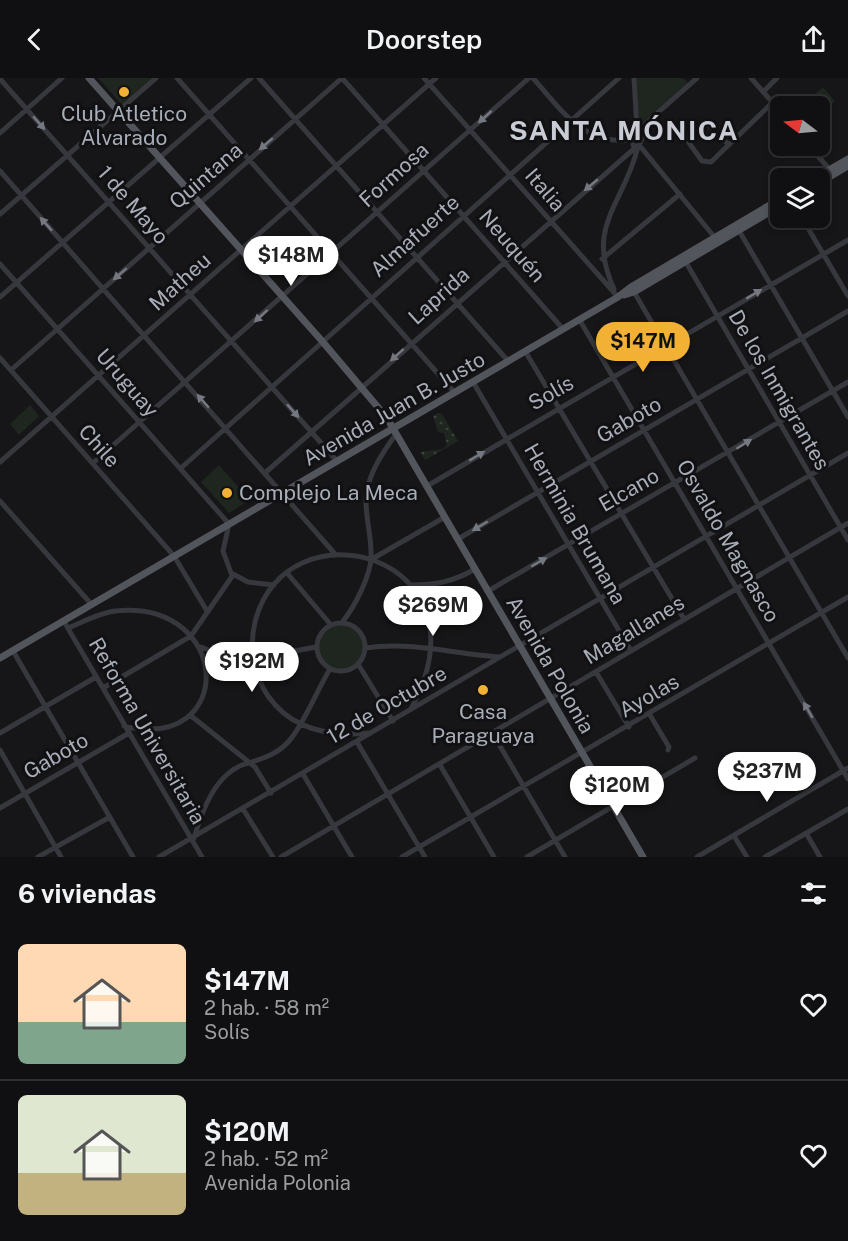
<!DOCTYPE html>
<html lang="es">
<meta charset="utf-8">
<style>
:root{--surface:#101012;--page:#19191b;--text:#f1f3f6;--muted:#9c9d9f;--line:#303032;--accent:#f2b134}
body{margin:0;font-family:"Public Sans",sans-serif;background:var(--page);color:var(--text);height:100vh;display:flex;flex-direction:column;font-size:22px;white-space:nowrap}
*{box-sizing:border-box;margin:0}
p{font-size:20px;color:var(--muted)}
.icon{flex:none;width:33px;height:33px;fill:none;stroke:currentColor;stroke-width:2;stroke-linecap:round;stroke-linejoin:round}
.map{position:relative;height:779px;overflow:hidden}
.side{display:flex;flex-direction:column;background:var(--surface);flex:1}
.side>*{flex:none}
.needle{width:39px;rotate:286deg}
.controls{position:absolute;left:770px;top:18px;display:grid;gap:12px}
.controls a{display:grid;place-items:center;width:60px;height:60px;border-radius:9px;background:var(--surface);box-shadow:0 3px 9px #0003,0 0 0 2px var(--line);font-size:30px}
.price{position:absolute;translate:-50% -51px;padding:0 14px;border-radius:21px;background:#fff;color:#222;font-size:20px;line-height:39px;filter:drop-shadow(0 2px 3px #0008)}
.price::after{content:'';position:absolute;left:50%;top:36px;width:18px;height:14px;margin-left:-9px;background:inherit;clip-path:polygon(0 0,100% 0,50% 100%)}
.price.current{background:var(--accent);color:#111}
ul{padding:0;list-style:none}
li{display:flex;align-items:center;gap:18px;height:150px;padding:0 18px}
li+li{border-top:2px solid var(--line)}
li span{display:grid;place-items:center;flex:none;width:168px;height:120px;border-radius:9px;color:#555}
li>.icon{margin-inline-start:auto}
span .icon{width:72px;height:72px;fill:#fffc;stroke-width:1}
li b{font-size:26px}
h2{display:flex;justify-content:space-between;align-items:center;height:72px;padding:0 18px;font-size:26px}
header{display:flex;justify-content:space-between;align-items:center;height:78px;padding:0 18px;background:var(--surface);font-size:27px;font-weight:600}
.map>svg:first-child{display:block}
.grass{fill:url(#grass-dots)}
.green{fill:#1e261f}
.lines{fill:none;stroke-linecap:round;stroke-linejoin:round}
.minor{stroke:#37383d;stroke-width:5}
.major{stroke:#53555c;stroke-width:7}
.oneway{fill:#757881}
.poi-dot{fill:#f2b134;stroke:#111113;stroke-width:2}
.labels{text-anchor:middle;stroke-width:6;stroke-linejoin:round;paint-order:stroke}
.poi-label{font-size:21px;fill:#a8adb8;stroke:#111113}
.street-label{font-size:21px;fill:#a8adb8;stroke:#111113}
.district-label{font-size:27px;font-weight:bold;letter-spacing:1.5px;fill:#c9ccd4;stroke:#111113}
</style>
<header><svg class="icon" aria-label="back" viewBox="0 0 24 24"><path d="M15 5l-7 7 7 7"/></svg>Doorstep<svg class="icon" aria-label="share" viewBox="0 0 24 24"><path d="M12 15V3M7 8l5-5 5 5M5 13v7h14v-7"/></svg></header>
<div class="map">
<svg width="848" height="779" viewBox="0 0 848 779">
<defs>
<pattern id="grass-dots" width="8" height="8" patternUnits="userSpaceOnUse" patternTransform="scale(1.5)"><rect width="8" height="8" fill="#1e261f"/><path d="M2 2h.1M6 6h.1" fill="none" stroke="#3c433d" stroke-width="1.8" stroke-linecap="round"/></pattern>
</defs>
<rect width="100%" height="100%" fill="#161618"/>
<!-- grass -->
<path class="grass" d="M438,335L442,336L458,363L425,382L420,374L443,371L447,367L444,355L438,354L433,338Z"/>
<!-- green -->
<path class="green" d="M98,0H153L122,27Z
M636,0H683L688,5L642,44L639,42Z
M823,9L835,23L819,37V28H802Z
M30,327L39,338L19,357L10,346Z
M219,387L250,422L229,435L201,404Z
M319 569a22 22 0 1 1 44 0a22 22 0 1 1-44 0Z"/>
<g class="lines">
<!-- minor -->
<path class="minor" d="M177,0L455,315
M259,0L508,283
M342,0L563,251
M424,0L618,219
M533,0C562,33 584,68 632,62
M634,0L637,51
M751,0L780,33
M0,1L337,383
M763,14L777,0
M637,51L643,59L638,69L633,67V58Z
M639,51L697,0
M0,55L62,0
M729,67L705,44L688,57L687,62L702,83L711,84L773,24
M640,68L716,161
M809,68L831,93
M0,93L335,476
M0,136L156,0
M802,140L848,218
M738,151L848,339
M602,181L680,116
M684,181L848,462
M0,186L229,446L223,473L231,495L248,504L274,507
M614,211C585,148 623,128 638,69
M634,214L848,580
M0,219L251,0
M579,241L848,701
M525,273L684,541
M0,280L174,478L207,533
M11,292L342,0
M473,304L631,573
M0,384L436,0
M93,385L529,0
M181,390L619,0
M266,394L636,69
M427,408L848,162
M0,423L92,527
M458,461L848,233
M372,481L445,439
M287,495L331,547
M410,507C435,507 453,504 475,491
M488,513L848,304
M343,543C354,530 371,497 371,479C372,459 365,439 366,419C368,396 383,374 396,356
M317 569a24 24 0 1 1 48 0a24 24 0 1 1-48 0Z
M66,547L202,779
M68,550C83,544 99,535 115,533C233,521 237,675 124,648
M201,569L221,577L252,581L316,569
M365,570C411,563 454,576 500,579
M13,573L133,779
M358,586L393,643
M596,594L629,649
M103,610L191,558L233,497
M190,637L255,689L271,715
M650,637L669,669L668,672
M0,655L96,599
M369,655C330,659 292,652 268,618C253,596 249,569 255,544C285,422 495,475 411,631
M493,656L565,779
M357,664L425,779
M0,672L61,779
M440,687L494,779
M303,696L352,779
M0,730L129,655
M243,731L273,779
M806,755L820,779
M734,758L747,779
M194,760C202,733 215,696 245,686C261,681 277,677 289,663C304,646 317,612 330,591
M38,779L110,739
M159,779L848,375
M281,779L848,445
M402,779L848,519
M527,779L695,680
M697,779L848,690
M765,779L848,731"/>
<!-- major -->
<path class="major" d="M89,0L322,263L387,340L643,779
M815,100L848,81
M819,105L848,88
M624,217L634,214L780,128
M0,580L618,219L631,209L780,121"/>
</g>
<!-- one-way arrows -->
<defs><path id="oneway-solid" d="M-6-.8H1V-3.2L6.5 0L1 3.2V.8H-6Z" transform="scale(1.5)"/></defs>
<g class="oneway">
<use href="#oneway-solid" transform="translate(485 39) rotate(138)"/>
<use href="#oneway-solid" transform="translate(39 45) rotate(49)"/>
<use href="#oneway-solid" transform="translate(266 66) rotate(139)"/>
<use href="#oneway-solid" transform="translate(591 107) rotate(140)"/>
<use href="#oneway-solid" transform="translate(46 146) rotate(-131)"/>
<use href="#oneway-solid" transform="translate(120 196) rotate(139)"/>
<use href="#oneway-solid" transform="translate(754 216) rotate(-31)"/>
<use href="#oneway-solid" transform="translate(261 238) rotate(138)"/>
<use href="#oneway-solid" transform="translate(397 277) rotate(138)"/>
<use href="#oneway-solid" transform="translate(203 323) rotate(-131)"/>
<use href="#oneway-solid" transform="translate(293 333) rotate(49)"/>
<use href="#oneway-solid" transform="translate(744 366) rotate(-32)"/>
<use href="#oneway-solid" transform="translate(477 378) rotate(-31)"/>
<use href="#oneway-solid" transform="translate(480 448) rotate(150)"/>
<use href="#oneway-solid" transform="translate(539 484) rotate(-30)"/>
<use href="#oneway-solid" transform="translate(808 632) rotate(-120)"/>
</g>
<!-- markers -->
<g class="poi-dot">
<circle cx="124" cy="14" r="6"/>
<circle cx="227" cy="415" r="6"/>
<circle cx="483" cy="612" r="6"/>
</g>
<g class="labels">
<!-- poi labels -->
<g class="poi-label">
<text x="124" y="43">Club Atletico<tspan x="124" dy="24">Alvarado</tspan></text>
<text x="239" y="422" text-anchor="start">Complejo La Meca</text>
<text x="483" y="641">Casa<tspan x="483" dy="24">Paraguaya</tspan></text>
</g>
<!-- street labels -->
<g class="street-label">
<text transform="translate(394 97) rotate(-42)" y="7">Formosa</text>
<text transform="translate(206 98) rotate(-41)" y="7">Quintana</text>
<text transform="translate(545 112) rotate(49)" y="7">Italia</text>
<text transform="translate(133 127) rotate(49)" y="7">1 de Mayo</text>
<text transform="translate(415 158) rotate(-42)" y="7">Almafuerte</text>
<text transform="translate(512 168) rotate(49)" y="7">Neuquén</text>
<text transform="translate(180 204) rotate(-42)" y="7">Matheu</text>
<text transform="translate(439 218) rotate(-42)" y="7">Laprida</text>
<text transform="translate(127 305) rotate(49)" y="7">Uruguay</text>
<text transform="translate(779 312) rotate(60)" y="7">De los Inmigrantes</text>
<text transform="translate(551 315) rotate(-30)" y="7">Solís</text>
<text transform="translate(394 331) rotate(-30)" y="7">Avenida Juan B. Justo</text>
<text transform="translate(629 342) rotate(-30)" y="7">Gaboto</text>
<text transform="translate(99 368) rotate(48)" y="7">Chile</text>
<text transform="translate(629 412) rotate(-30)" y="7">Elcano</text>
<text transform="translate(575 446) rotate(60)" y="7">Herminia Brumana</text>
<text transform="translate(728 463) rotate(60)" y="7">Osvaldo Magnasco</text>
<text transform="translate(634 552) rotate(-31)" y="7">Magallanes</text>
<text transform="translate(550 587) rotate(60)" y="7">Avenida Polonia</text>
<text transform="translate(649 618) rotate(-30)" y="7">Ayolas</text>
<text transform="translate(387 627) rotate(-30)" y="7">12 de Octubre</text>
<text transform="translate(147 653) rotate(60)" y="7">Reforma Universitaria</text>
<text transform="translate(56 678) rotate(-30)" y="7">Gaboto</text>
</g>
<!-- district labels -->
<g class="district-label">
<text x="624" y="62">SANTA MÓNICA</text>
</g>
</g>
</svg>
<div class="controls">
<a><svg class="needle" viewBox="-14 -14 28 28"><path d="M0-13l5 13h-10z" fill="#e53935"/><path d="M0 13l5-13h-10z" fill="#9c9d9f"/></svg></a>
<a><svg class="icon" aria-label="layers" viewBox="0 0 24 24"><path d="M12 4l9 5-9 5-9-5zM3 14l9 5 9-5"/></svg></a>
</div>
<b class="price" style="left:291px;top:209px">$148M</b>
<b class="price current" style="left:643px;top:295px">$147M</b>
<b class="price" style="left:433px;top:559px">$269M</b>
<b class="price" style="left:252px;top:615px">$192M</b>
<b class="price" style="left:767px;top:725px">$237M</b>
<b class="price" style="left:617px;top:739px">$120M</b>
</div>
<section class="side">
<h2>6 viviendas<svg class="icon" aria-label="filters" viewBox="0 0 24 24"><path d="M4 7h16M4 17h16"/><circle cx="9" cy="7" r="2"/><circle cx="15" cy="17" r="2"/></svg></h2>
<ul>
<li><span style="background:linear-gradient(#ffd9b3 65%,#7fa58c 0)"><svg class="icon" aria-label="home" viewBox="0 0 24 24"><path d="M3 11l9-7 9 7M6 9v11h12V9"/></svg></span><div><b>$147M</b><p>2 hab. · 58 m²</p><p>Solís</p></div><svg class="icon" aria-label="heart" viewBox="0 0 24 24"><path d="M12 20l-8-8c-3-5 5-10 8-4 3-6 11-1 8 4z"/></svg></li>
<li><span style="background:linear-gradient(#dfe7d0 65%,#c2b280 0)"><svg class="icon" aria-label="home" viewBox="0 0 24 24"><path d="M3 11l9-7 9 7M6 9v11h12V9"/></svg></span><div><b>$120M</b><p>2 hab. · 52 m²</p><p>Avenida Polonia</p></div><svg class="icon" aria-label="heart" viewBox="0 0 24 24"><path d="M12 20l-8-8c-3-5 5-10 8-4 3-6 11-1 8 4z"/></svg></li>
</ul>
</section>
